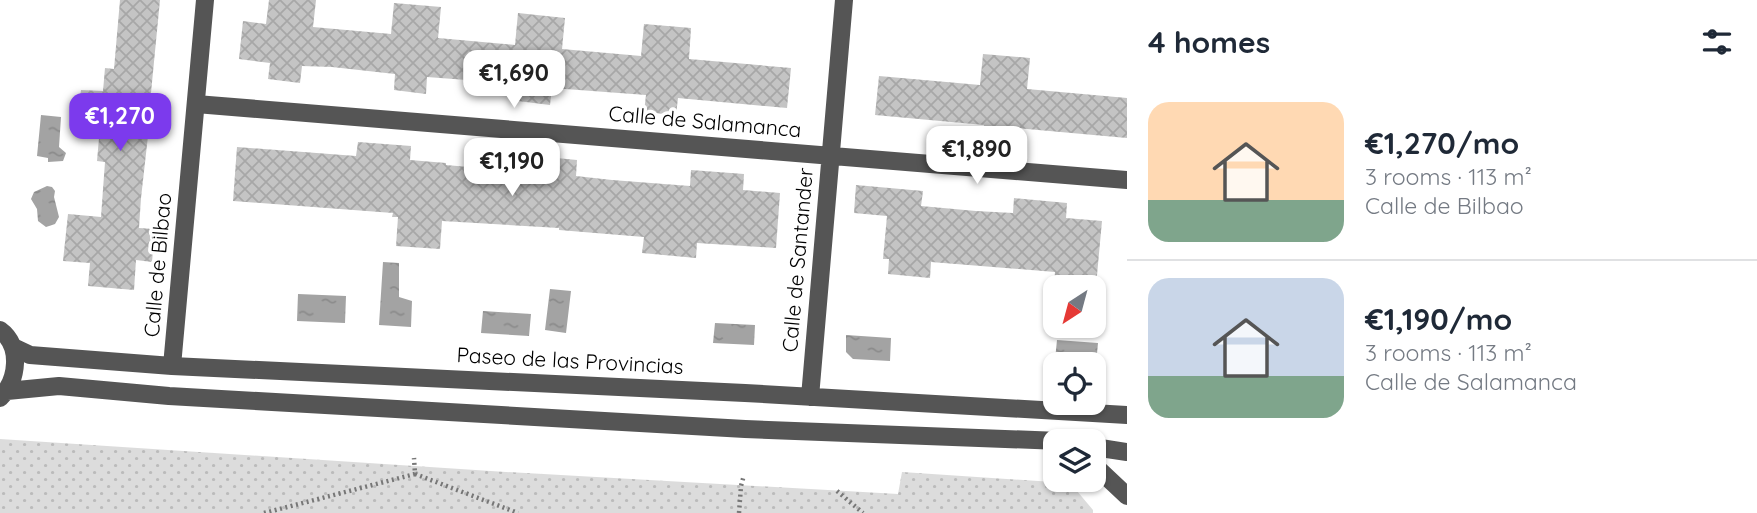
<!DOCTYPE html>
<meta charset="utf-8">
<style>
:root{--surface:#fff;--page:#f2f2f3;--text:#1f2937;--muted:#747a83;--line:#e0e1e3;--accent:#7c3aed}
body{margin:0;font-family:Quicksand,sans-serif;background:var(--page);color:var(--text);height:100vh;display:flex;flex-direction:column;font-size:26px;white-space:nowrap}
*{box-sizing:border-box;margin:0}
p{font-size:23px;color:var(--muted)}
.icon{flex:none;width:38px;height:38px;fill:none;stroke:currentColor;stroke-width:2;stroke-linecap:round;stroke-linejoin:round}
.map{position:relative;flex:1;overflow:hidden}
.drawer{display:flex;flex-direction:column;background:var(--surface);width:630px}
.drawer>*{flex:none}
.needle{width:46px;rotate:216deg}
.tools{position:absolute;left:1043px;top:275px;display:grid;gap:14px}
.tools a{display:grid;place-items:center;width:63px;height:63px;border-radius:14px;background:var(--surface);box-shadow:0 2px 5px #0004;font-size:35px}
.price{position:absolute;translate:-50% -60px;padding:0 16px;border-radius:14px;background:#fff;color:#222;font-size:23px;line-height:46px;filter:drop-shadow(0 2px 4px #0008)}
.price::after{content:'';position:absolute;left:50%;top:42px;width:21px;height:16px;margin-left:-10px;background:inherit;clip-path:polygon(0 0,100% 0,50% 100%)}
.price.active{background:var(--accent);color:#fff}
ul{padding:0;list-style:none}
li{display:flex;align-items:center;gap:21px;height:175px;padding:0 21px}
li+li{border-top:2px solid var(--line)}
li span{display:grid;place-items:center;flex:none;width:196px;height:140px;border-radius:21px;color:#555}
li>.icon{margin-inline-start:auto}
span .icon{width:84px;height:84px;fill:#fffc;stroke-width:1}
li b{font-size:30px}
h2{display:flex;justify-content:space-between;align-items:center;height:84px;padding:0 21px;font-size:30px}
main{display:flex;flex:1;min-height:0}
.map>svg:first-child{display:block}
.park{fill:url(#park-dots)}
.water{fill:url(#water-ripples)}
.building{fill:url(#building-cross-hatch)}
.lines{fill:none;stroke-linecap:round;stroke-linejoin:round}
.path{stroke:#777;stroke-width:4.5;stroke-dasharray:2 3.5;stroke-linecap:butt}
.minor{stroke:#555;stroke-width:18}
.labels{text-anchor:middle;stroke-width:7;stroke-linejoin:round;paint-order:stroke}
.street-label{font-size:21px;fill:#000;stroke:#fff}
</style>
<main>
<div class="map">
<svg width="1127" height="513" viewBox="0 0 1127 513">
<defs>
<pattern id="park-dots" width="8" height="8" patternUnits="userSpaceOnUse" patternTransform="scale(1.75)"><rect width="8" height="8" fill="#dcdcdc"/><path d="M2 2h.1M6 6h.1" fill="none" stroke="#bbb" stroke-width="1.8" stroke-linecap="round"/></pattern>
<pattern id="water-ripples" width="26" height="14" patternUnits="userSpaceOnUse" patternTransform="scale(1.75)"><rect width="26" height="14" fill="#a3a3a3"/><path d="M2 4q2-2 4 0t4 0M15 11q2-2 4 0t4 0" fill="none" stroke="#8b8b8b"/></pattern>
<pattern id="building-cross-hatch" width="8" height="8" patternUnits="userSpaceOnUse" patternTransform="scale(1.75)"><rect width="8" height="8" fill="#c4c4c4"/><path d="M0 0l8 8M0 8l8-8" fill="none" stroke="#a7a7a7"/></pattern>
</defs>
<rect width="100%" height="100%" fill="#fff"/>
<!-- park -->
<path class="park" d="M0,439L506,472L898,494L902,472L1053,482L1077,491L1093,510V513H0Z"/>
<!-- water -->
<path class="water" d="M41,115L61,117L59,147L66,153L63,161L48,162V158L37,156Z
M47,186L52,187L55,191L54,197L59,217L55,224L46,227L38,221L37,209L31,199L34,192Z
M383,262L399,263V297L412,301L411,327L379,325Z
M550,289L571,291L566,333L545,330Z
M298,294L346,296L345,323L297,321Z
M483,311L531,314L529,336L481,333Z
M715,323L755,325L754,345L713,343Z
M846,335L891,338L890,361L853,359L846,352Z
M1057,340L1098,343L1096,364L1055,360Z"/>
<!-- building -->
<path class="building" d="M120,0H160L150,103L167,105L164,137L148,136L141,198L139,228L155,229L152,262L136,260L134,290L88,286L90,263L63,261L68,214L101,217L105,162L97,161L99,138L77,136L78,113L81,90L103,91L105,68L114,69Z
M269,0H316L313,27L391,34L394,3L441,7L438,38L515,45L518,13L565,18L562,49L641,56L644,24L691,28L689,59L791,68L787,108L678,98L676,115L644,112L646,95L552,88L550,105L518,101L519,84L427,77L426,94L394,90L395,74L332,67L302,66L300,83L268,79L270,63L239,59L243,21L266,24Z
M983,54L1030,58L1027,89L1127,98V138L1016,128L1015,145L982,141L984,125L875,115L879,76L980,85Z
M358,142L411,146L410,160L446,163V165L523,172L525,155L577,160L576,176L612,180L690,186L691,170L744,174L743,190L780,193L776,248L697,243L696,258L642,253L644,237L559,230V228L442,221L440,249L396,246L398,217H392L393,213L233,201L237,147L356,156Z
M856,185L923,191L921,206L976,211L1013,213L1014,198L1067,203L1066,218L1102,221L1095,297L1094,287H1055V293H1053L1055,272L931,262L930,278L888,274L889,259H883L887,216L854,213Z"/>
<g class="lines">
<!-- path -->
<path class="path" d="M415,474L518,513
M837,491L863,513
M264,513L415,474L414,458
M739,513L741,486L744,475"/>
<!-- minor -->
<path class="minor" d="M196,104L1127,180
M0,330C22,346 18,380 0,398
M13,347L30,355L172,366L745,393L1127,415
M172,366L205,0
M7,391L59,386L169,396L745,429L1060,441
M810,397L844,0
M1094,447L1127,452
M1094,465L1127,496"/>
</g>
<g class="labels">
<!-- street labels -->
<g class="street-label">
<text transform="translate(705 122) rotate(5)" y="7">Calle de Salamanca</text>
<text transform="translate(798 260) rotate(-85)" y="7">Calle de Santander</text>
<text transform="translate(158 265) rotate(-85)" y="7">Calle de Bilbao</text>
<text transform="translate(570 361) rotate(3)" y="7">Paseo de las Provincias</text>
</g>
</g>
</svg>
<div class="tools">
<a><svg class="needle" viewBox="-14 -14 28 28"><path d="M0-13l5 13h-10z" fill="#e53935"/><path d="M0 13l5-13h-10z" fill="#747a83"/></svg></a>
<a><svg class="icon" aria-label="locate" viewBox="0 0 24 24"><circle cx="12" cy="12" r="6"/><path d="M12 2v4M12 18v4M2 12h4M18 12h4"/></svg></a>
<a><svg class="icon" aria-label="layers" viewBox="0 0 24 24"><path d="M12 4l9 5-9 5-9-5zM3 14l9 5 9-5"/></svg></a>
</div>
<b class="price" style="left:514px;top:110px">€1,690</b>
<b class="price active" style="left:120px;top:153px">€1,270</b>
<b class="price" style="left:977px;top:186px">€1,890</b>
<b class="price" style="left:512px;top:198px">€1,190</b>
</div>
<section class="drawer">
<h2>4 homes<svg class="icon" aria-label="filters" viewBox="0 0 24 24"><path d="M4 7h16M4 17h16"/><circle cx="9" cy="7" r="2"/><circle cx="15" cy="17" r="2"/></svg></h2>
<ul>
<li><span style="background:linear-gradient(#ffd9b3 70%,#7fa58c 0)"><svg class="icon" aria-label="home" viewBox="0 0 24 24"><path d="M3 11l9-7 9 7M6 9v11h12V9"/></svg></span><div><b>€1,270/mo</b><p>3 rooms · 113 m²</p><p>Calle de Bilbao</p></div></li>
<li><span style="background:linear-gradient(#c9d6e8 70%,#7fa58c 0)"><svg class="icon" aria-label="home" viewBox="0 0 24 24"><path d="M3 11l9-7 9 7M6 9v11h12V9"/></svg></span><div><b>€1,190/mo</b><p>3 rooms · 113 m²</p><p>Calle de Salamanca</p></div></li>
</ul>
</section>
</main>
